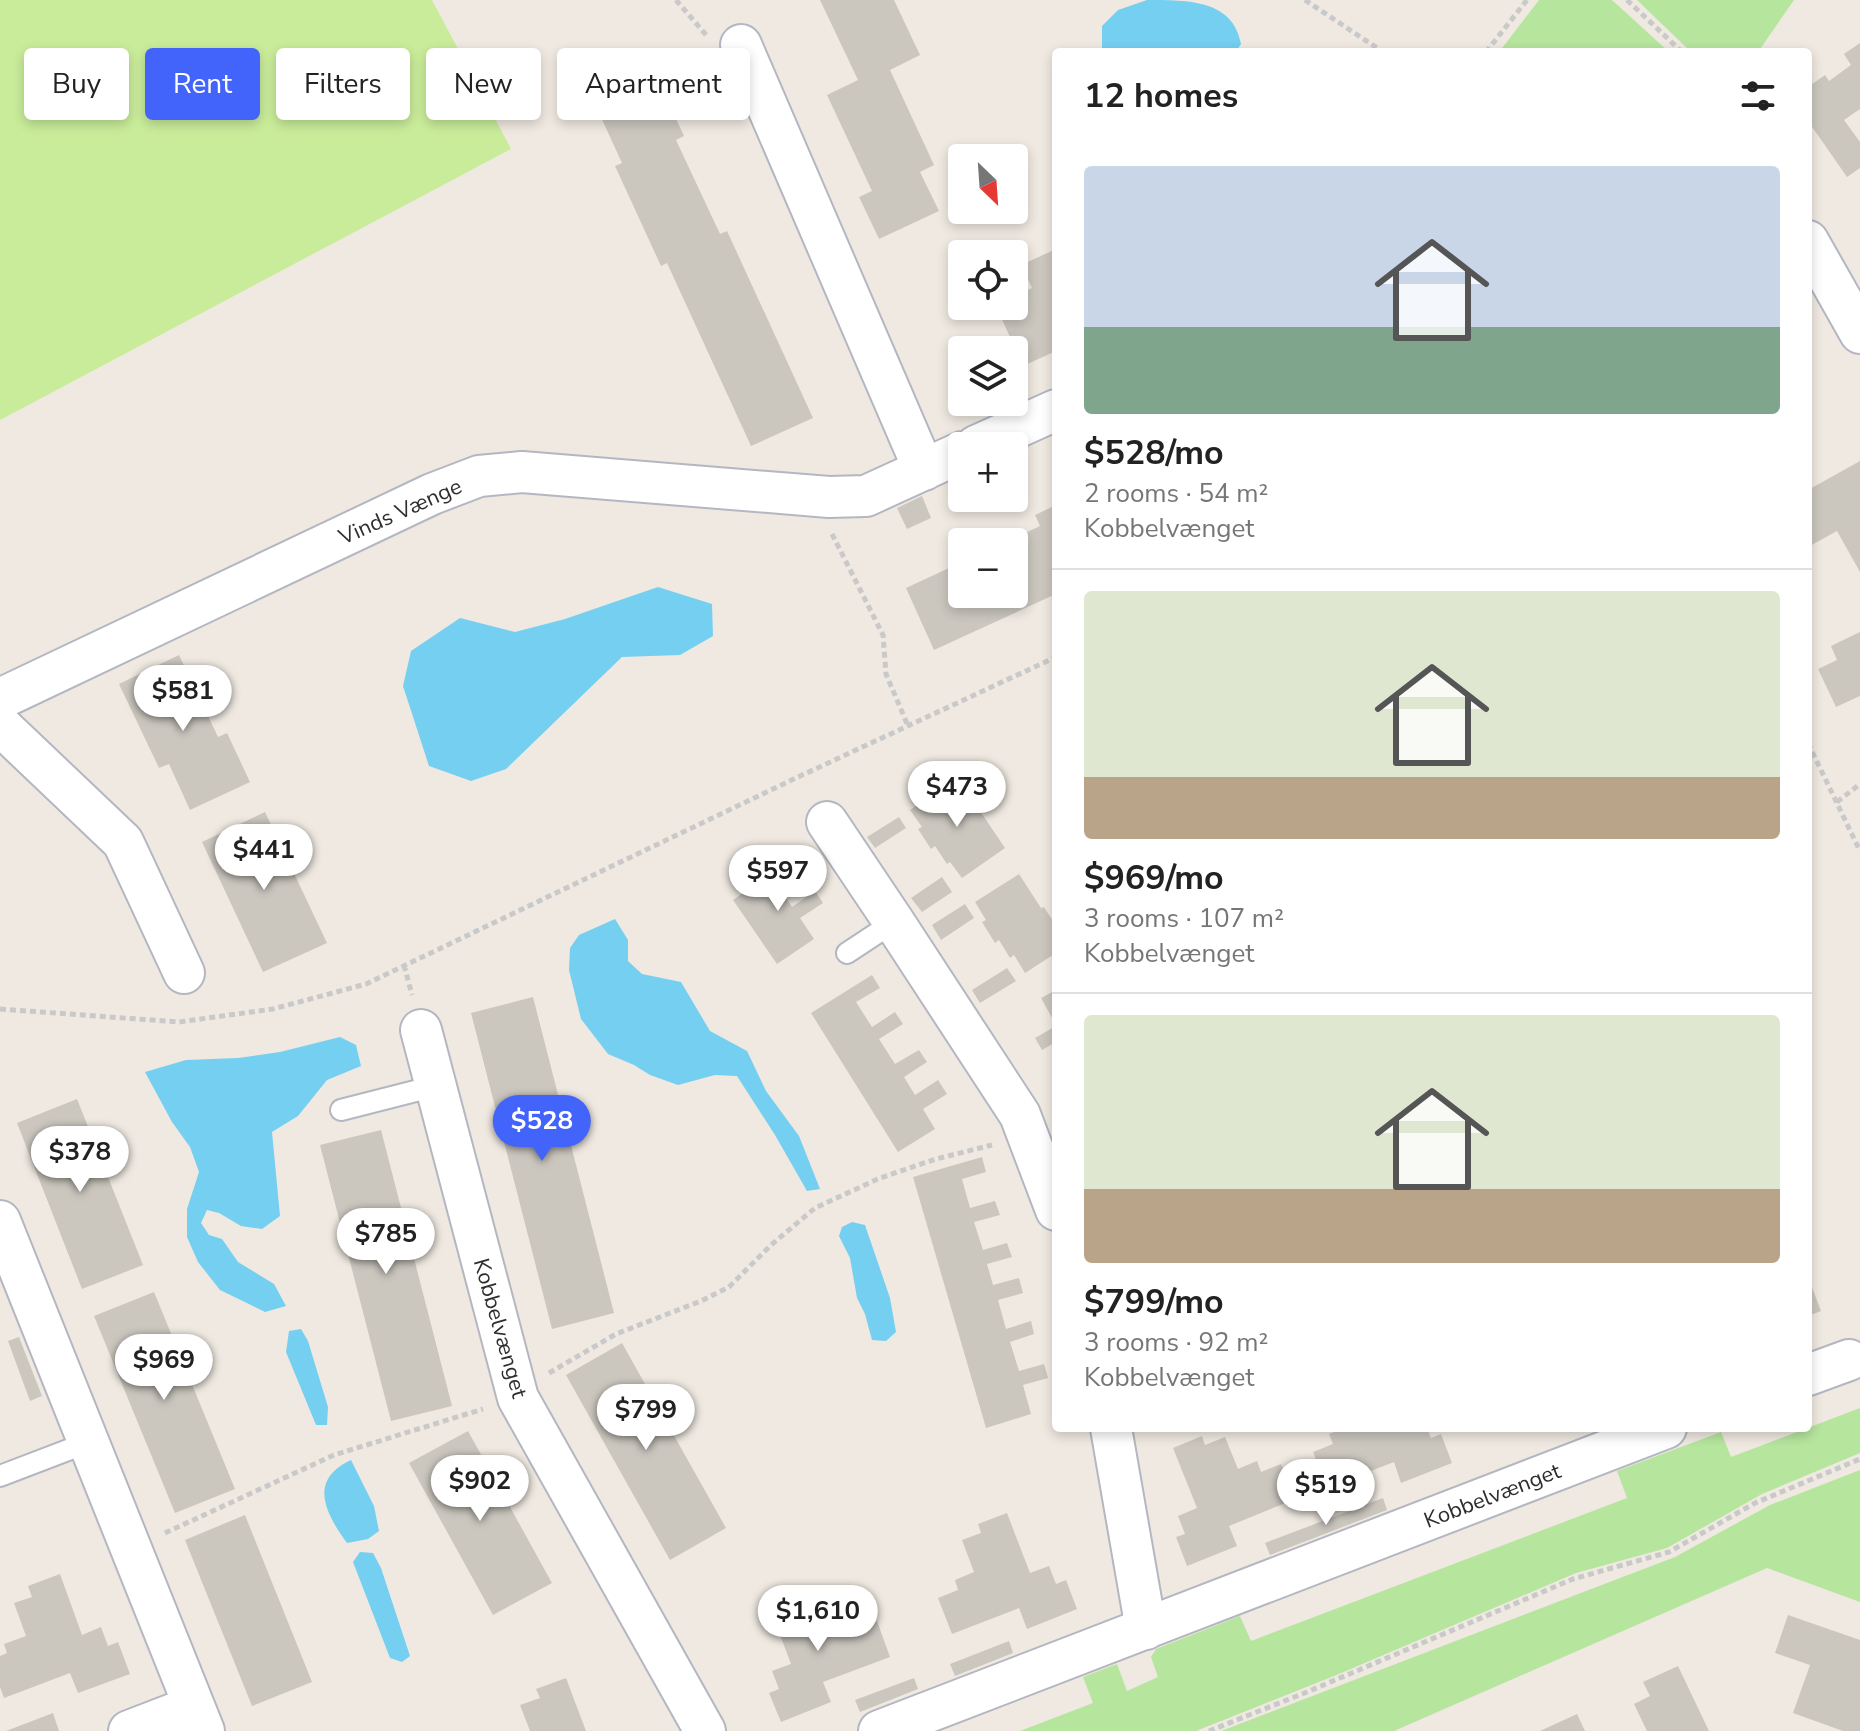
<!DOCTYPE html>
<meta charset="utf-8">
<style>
:root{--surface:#fff;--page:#f2f2f2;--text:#222;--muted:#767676;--line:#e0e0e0;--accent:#4264fb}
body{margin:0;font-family:"Nunito Sans",sans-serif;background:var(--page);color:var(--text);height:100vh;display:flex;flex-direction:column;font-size:30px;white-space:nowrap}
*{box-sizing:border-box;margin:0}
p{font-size:26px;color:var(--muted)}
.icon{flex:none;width:44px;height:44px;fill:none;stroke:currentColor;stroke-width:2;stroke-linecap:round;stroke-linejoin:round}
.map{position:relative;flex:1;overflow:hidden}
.sheet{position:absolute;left:1052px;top:48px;width:760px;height:1384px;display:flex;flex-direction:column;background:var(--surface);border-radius:8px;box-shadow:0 4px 12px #0003}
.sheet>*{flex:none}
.hud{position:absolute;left:24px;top:48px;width:760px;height:72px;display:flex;gap:16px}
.needle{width:52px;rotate:155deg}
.tools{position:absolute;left:948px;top:144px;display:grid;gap:16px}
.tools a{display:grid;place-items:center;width:80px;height:80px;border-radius:8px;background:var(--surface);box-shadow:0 4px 12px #0003;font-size:40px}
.price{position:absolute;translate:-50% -68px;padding:0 18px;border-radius:28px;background:#fff;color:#222;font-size:26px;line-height:52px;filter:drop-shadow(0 2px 4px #0008)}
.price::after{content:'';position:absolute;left:50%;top:48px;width:24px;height:18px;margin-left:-12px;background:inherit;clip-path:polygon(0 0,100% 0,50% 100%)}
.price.active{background:var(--accent);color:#fff}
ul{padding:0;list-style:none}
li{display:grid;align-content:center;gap:16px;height:424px;padding:0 32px}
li+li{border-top:2px solid var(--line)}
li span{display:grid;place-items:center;height:248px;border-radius:8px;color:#555}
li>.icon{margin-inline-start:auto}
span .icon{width:144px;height:144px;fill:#fffc;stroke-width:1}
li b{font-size:34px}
h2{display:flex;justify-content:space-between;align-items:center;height:96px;padding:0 32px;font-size:34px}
.chip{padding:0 28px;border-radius:8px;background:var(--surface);box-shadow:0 4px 12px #0003;font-size:28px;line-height:72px}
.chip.active{background:var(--accent);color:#fff}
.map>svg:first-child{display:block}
.green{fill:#b6e59e}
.pitch{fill:#c9ec9a}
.water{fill:#75cff0}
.building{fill:#cbc7bf}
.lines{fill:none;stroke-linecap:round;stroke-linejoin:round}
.lane-casing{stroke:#b4b7c1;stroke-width:24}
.street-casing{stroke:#b4b7c1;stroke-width:44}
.path{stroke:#c9c9c9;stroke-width:5;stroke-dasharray:6 4;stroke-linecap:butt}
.lane{stroke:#fff;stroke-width:20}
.street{stroke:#fff;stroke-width:40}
.labels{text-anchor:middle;stroke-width:6;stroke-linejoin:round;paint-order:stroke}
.street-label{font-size:22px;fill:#2e2e2e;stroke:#fff}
</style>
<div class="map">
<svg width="1860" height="1731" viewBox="0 0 1860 1731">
<rect width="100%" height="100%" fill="#efe9e1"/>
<!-- green -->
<path class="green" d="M1539,0H1612L1669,52H1499Z
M1637,0H1794L1758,52H1691Z
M1860,1408V1453L1762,1494L1667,1548L1576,1573L1339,1674L1196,1731H1020L1093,1703L1083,1677L1117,1664L1127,1691L1158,1677L1151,1657L1156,1649L1240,1616L1251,1641L1627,1498L1617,1471L1721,1432L1731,1457Z
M1860,1470V1602L1767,1568L1394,1731H1221L1675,1557L1770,1505Z"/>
<!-- pitch -->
<path class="pitch" d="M0,0H432L511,149L0,420Z"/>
<!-- water -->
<path class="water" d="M1147,0C1189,0 1233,0 1241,44L1236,52H1102V26L1118,10Z
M658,587L712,604L713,636L680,655L622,657L506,769L471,781L429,766L403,686L411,651L460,618L515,632L565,619Z
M615,919L628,940V961L642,974L681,982L710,1031L747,1051L766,1091L799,1136L820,1189L807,1191L775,1135L737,1076L715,1075L678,1085L650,1075L634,1065L608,1054L581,1019L569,970L570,948L579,935Z
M340,1037L356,1045L361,1066L327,1080L298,1116L272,1132L280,1216L262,1229L241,1226L219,1213L207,1210L201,1223L209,1235L222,1239L238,1262L274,1284L286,1306L265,1312L220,1290L198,1262L187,1237V1209L199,1172L190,1147L172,1122L145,1072L186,1060L238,1058L280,1052Z
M852,1222L865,1225L890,1298L896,1332L886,1341L872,1340L865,1314L857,1298L850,1258L839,1236L842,1227Z
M301,1329L308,1341L328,1407L327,1425H316L286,1352L289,1331Z
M351,1460L374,1506L379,1531L368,1539L347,1543C325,1513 308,1480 351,1460Z
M360,1552L373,1553L381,1568L410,1656L402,1662L390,1658L353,1562Z"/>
<!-- building -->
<path class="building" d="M820,0H894L920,55L890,70L934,165L920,172L939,211L879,239L859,197L872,191L827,95L858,80Z
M1860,43V109L1844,120L1860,142V168L1847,177L1808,121V87L1825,75L1829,81L1851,65L1844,54Z
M644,50L684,136L676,140L720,234L727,231L813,418L751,446L667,263L661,266L615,166L622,163L583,78Z
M1056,249V323L1055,324L1056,351L1023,366L996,306H1014V296L1032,288L1021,265Z
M1018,453L1028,474L1014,481V455Z
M1860,461V572L1837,531L1808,547V490Z
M922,496L931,518L907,529L897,508Z
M1056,505V594L934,650L906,588L962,562V594H1014V542H1006L1040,526L1035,515Z
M1860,632V696L1836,707L1818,669L1837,660L1831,646Z
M179,655L218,737L227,733L250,782L190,810L169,764L159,768L119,684Z
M954,779L977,813L980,811L1005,848L962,878L950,862L947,864L935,846L931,849L918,829L922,827L910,810Z
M265,812L327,943L263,972L202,842Z
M899,817L906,828L875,848L867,837Z
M792,859L801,872L779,888L792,907L815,891L823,903L800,918L814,939L777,964L733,900Z
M1019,874L1041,908L1044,907L1056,926V953L1025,973L1014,955L1010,958L999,940L995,943L982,922L986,920L975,902Z
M942,877L952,892L922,912L911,898Z
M965,904L974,918L941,940L932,925Z
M1007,968L1016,981L980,1003L972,990Z
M872,975L880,988L856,1002L872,1027L895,1012L903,1024L879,1039L895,1064L919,1050L927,1062L904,1077L915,1095L938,1080L947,1094L923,1109L935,1129L898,1152L811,1013Z
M1056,990V1025L1041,998Z
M533,997L614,1313L552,1329L471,1013Z
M1056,1026V1042L1042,1050L1035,1038Z
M77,1099L143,1265L82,1289L17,1123Z
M381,1130L452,1406L391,1421L320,1145Z
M982,1157L986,1172L962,1179L970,1208L995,1201L1000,1215L974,1222L983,1250L1007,1243L1012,1257L987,1264L993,1285L1019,1278L1023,1293L998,1300L1006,1329L1031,1321L1034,1334L1010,1342L1019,1371L1044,1364L1048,1378L1023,1385L1031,1414L986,1428L913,1177Z
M1810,1282L1821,1311L1808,1316V1283Z
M154,1292L235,1489L175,1513L94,1316Z
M19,1337L42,1396L30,1401L8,1341Z
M622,1343L726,1528L670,1560L566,1375Z
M1345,1428H1427L1431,1438L1441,1434L1452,1463L1401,1483L1394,1462L1327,1488L1313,1452L1333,1444L1329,1434Z
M468,1431L552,1583L493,1615L409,1463Z
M1202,1436L1205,1445L1225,1437L1238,1469L1257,1461L1261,1472L1281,1464L1295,1499L1229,1526L1237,1546L1187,1566L1176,1537L1185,1534L1178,1516L1197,1508L1173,1448Z
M1383,1498L1387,1510L1270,1555L1265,1543Z
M1007,1513L1030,1573L1049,1566L1056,1584L1066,1580L1077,1609L1027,1629L1019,1608L952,1634L938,1598L958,1590L955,1580L974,1572L962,1540L981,1533L978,1524Z
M245,1515L312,1682L252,1706L185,1540Z
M60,1574L82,1635L101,1627L108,1646L118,1642L130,1674L78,1693L70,1673L4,1698L0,1687V1656L7,1653L4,1644L26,1636L14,1603L32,1597L28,1586Z
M797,1592L801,1601L820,1593L833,1626L852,1618L856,1629L877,1621L890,1657L823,1682L831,1702L781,1722L769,1693L779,1689L772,1671L791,1664L768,1603Z
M1788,1615L1860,1640V1731H1843L1793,1713L1810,1665L1775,1653Z
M1009,1641L1013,1653L955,1676L950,1664Z
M1678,1666L1709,1731H1647L1634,1704L1650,1696L1643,1682Z
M566,1678L586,1731H530L520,1705L540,1698L536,1689Z
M914,1678L918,1689L860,1712L855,1700Z
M53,1713L59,1731H6Z
M1577,1714L1585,1731H1540Z"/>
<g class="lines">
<defs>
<path id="lane" d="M847,953L894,922
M341,1110L435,1086
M0,1476L89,1442"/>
<path id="street" d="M741,45L924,470
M1808,241L1860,333
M976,446L1056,410
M0,699L432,494L479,476L522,472L829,497L866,496L962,452
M0,725L123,842L184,973
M827,822L894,922L1020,1115L1056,1210
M421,1030L518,1398L705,1731
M0,1221L204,1731
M1808,1375L1849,1360
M1111,1428L1146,1629
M129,1731L194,1706
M879,1731L1666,1428"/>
</defs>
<!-- lane casing -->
<use href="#lane" class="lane-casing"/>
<!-- street casing -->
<use href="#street" class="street-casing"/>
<!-- path -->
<path class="path" d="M676,0L707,36
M1305,0L1383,52
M1627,0L1682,52
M1486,52L1527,0
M832,534L883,635L886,674L908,726
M1808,743L1860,851
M1837,802L1860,784
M404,965L412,995
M0,1009L179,1022L273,1009L366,984L798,777L1056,657
M549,1373L616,1334L701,1301L729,1287L771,1245L815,1208L880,1178L936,1159L992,1145
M165,1533L334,1455L483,1409
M1209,1731L1307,1692L1573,1579L1669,1552L1755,1503L1860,1459"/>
<!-- lane -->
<use href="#lane" class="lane"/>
<!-- street -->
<use href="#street" class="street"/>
</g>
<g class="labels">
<!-- street labels -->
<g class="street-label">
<text transform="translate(400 511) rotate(-24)" y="8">Vinds Vænge</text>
<text transform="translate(501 1328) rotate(74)" y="8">Kobbelvænget</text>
<text transform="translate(1492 1495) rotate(-21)" y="8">Kobbelvænget</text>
</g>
</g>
</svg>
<div class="tools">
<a><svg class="needle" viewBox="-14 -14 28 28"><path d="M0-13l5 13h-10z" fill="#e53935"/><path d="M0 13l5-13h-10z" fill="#767676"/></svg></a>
<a><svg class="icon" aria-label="locate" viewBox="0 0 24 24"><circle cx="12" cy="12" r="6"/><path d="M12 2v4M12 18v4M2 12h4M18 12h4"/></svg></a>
<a><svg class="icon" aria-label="layers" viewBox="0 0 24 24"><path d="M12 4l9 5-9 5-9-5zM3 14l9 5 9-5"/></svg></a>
<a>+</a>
<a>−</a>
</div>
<b class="price" style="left:183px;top:733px">$581</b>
<b class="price" style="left:957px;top:829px">$473</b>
<b class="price" style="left:264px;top:892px">$441</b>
<b class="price" style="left:778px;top:913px">$597</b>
<b class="price active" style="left:542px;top:1163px">$528</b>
<b class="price" style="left:80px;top:1194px">$378</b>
<b class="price" style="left:386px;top:1276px">$785</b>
<b class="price" style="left:164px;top:1402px">$969</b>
<b class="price" style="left:646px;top:1452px">$799</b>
<b class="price" style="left:480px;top:1523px">$902</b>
<b class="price" style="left:1326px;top:1527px">$519</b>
<b class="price" style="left:818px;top:1653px">$1,610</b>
<div class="hud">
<a class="chip">Buy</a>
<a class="chip active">Rent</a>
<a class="chip">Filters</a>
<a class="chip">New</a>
<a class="chip">Apartment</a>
</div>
<section class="sheet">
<h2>12 homes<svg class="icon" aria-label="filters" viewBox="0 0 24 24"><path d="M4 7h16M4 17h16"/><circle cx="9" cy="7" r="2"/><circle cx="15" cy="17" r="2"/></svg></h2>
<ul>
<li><span style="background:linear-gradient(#c9d6e8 65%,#7fa58c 0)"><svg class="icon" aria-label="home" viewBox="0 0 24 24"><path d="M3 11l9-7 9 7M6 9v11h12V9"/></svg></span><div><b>$528/mo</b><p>2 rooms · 54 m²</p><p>Kobbelvænget</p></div></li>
<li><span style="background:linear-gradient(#dfe7d0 75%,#b9a48a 0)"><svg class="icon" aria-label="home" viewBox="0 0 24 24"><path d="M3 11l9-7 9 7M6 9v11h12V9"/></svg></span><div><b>$969/mo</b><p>3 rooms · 107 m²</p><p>Kobbelvænget</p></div></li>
<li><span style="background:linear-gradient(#dfe7d0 70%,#b9a48a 0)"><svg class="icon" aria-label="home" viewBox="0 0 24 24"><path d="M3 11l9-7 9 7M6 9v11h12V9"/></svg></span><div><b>$799/mo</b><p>3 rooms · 92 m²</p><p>Kobbelvænget</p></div></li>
</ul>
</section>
</div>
